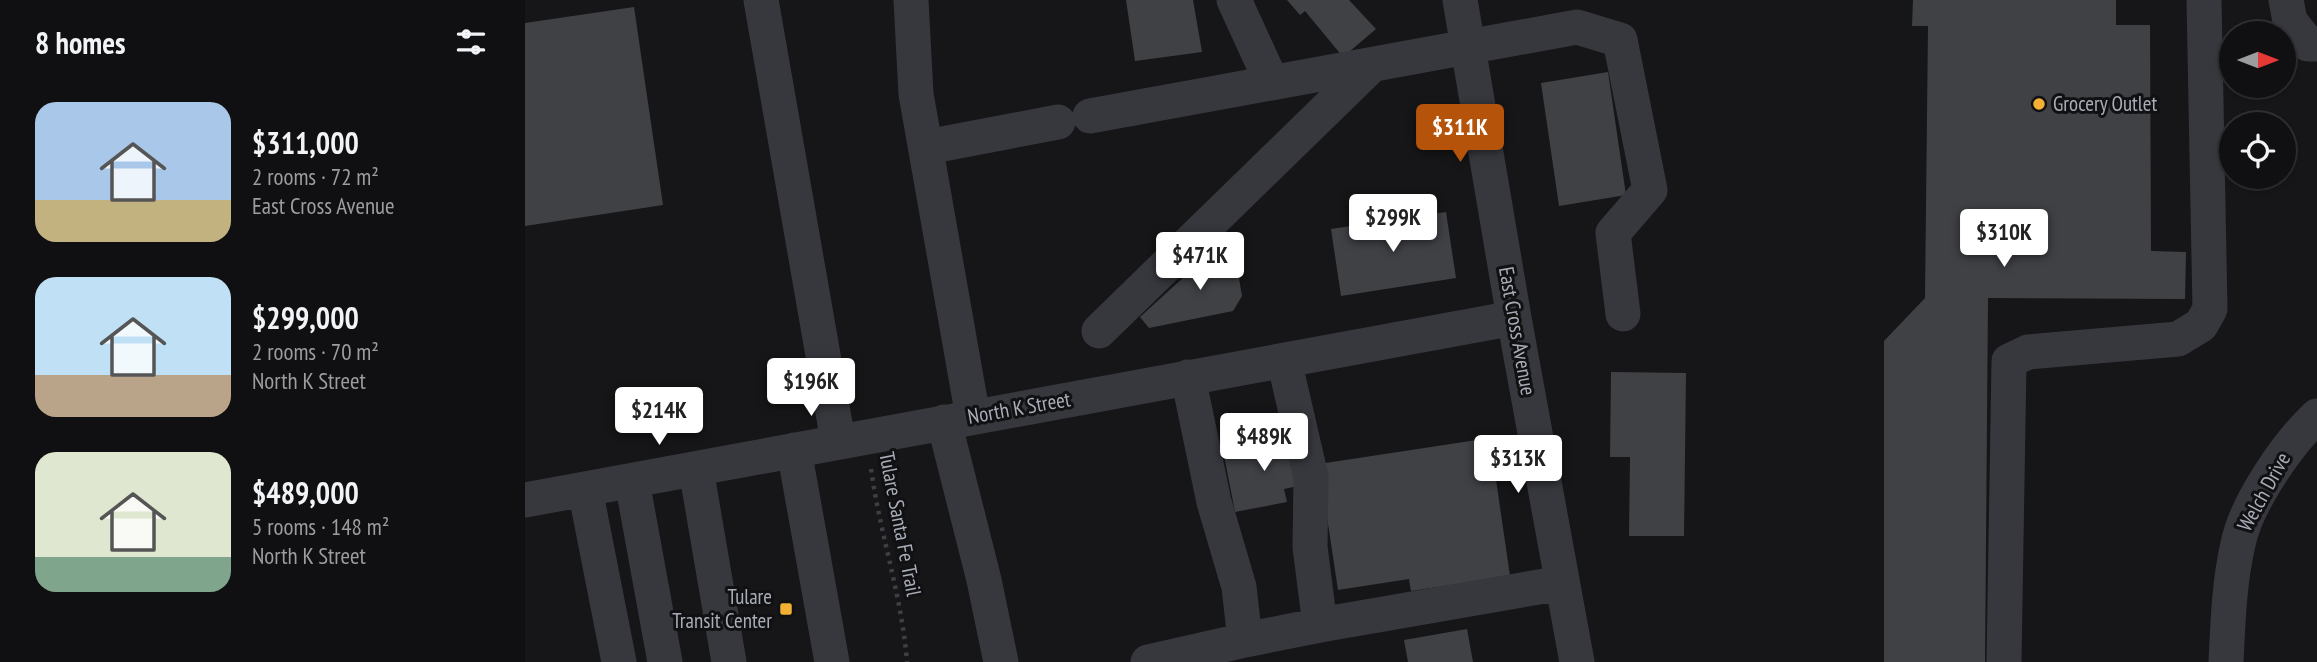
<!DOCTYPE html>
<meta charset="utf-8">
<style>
:root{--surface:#101012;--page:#1e1e20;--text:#f1f3f6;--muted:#9c9d9f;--line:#303032;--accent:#b45309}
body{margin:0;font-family:"PT Sans Narrow",sans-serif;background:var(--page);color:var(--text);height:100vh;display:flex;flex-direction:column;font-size:26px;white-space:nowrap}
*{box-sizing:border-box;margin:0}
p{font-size:23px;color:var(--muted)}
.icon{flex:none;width:38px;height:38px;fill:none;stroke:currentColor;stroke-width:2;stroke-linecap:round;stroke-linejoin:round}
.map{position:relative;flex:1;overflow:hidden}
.side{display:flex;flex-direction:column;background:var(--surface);width:525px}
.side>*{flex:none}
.needle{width:46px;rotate:90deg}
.fabs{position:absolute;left:1694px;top:21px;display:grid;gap:14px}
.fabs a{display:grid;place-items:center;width:77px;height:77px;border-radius:50%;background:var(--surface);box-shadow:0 2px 5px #0004,0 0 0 2px var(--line);font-size:35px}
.price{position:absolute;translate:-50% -60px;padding:0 16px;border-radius:7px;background:#fff;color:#222;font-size:23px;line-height:46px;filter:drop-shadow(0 2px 4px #0008)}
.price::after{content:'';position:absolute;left:50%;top:42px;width:21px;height:16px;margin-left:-10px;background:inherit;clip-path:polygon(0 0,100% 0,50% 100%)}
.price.selected{background:var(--accent);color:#fff}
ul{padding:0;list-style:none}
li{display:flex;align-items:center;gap:21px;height:175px;padding:0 35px}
li span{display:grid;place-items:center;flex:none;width:196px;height:140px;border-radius:21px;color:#555}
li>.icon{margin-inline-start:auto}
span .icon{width:84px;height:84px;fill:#fffc;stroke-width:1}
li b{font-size:30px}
h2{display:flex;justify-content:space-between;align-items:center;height:84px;padding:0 35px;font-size:30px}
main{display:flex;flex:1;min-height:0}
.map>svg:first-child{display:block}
.building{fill:#404145}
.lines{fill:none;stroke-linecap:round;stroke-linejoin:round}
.path{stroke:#3d3f44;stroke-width:4.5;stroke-dasharray:3.5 5;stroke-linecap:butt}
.minor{stroke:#37383d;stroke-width:35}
.poi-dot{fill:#f2b134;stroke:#111113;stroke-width:2.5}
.labels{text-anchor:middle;stroke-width:6;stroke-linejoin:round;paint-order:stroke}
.poi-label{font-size:21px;fill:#a8adb8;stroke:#111113;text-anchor:start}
.street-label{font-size:21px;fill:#a8adb8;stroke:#111113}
</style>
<main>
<section class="side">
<h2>8 homes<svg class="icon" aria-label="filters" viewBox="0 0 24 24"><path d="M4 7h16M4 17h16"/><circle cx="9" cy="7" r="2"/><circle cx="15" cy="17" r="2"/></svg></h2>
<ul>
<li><span style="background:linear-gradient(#a9c7e8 70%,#c2b280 0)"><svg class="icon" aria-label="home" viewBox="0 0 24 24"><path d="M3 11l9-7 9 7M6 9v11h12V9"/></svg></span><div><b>$311,000</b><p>2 rooms · 72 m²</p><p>East Cross Avenue</p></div></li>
<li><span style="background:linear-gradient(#bfe0f5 70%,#b9a48a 0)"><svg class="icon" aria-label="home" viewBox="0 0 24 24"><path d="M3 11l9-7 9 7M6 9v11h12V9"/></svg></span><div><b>$299,000</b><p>2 rooms · 70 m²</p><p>North K Street</p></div></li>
<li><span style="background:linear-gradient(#dfe7d0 75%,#7fa58c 0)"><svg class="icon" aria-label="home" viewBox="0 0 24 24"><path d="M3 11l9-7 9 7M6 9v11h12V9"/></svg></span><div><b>$489,000</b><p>5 rooms · 148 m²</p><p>North K Street</p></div></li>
</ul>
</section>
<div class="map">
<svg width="1792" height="662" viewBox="0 0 1792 662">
<rect width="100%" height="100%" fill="#161618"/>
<!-- building -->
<path class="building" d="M601,0H668L677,52L610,61Z
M762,0H824L851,29L818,57L780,11L775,15Z
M1388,0H1591V25H1625L1626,251L1661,252L1660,299L1463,298L1460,662H1359V341L1400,298L1403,26H1387Z
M109,7L138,205L0,226V23Z
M1083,72L1101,195L1034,206L1016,83Z
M921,212L931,278L816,296L806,229Z
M695,244L710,255L717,296L708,311L624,328L615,317Z
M1086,372L1161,373L1159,536H1104L1105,457H1085Z
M965,438L985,576L886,591L884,579L813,590L794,464Z
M757,439L758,446L774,442L782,484L759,489L762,502L710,512L698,450Z
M942,629L948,662H883L879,640Z"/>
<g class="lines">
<!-- path -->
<path class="path" d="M346,469C355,534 377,597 382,662"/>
<!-- minor -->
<path class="minor" d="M236,0L313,441
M386,0L391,94L448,417
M709,0L747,83
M935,0L989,318L1052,662
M1761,0L1765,21L1783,44H1792
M565,116L1052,27L1095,40L1125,190L1088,233L1098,314
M402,147L533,122
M574,331L847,65
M419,422L459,580L476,662
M269,450L307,662
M171,469L204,662
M107,481L140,662
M60,489L94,662
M0,500L989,318
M795,625L1037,583
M720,640L795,625L785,547L786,477L759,360
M623,662L720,640L714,587L689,502L663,377
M1479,662L1484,361L1503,352L1653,339L1676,325L1685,309L1679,0
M1701,662C1703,622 1704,583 1713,544C1721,504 1762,444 1792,416"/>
</g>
<!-- markers -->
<g class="poi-dot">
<circle cx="1514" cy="104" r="7"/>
<rect x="254" y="602" width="14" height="14" rx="3.5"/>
</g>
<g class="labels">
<!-- poi labels -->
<g class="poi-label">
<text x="1528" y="111">Grocery Outlet</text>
<text x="247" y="604" text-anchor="end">Tulare<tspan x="247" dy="24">Transit Center</tspan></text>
</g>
<!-- street labels -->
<g class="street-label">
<text transform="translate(992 331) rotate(80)" y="7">East Cross Avenue</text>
<text transform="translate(494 408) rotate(-10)" y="7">North K Street</text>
<text transform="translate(1739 492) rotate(-61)" y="7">Welch Drive</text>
<text transform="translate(375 524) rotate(79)" y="7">Tulare Santa Fe Trail</text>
</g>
</g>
</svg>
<div class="fabs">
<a><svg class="needle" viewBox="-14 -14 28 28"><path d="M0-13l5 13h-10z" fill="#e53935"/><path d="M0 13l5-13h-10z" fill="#9c9d9f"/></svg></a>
<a><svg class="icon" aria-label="locate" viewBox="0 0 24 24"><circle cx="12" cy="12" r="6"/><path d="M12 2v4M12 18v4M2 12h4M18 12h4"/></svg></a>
</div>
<b class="price selected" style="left:935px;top:164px">$311K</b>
<b class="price" style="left:868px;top:254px">$299K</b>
<b class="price" style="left:1479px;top:269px">$310K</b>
<b class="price" style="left:675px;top:292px">$471K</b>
<b class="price" style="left:286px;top:418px">$196K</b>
<b class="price" style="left:134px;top:447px">$214K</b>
<b class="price" style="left:739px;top:473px">$489K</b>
<b class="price" style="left:993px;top:495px">$313K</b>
</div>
</main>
